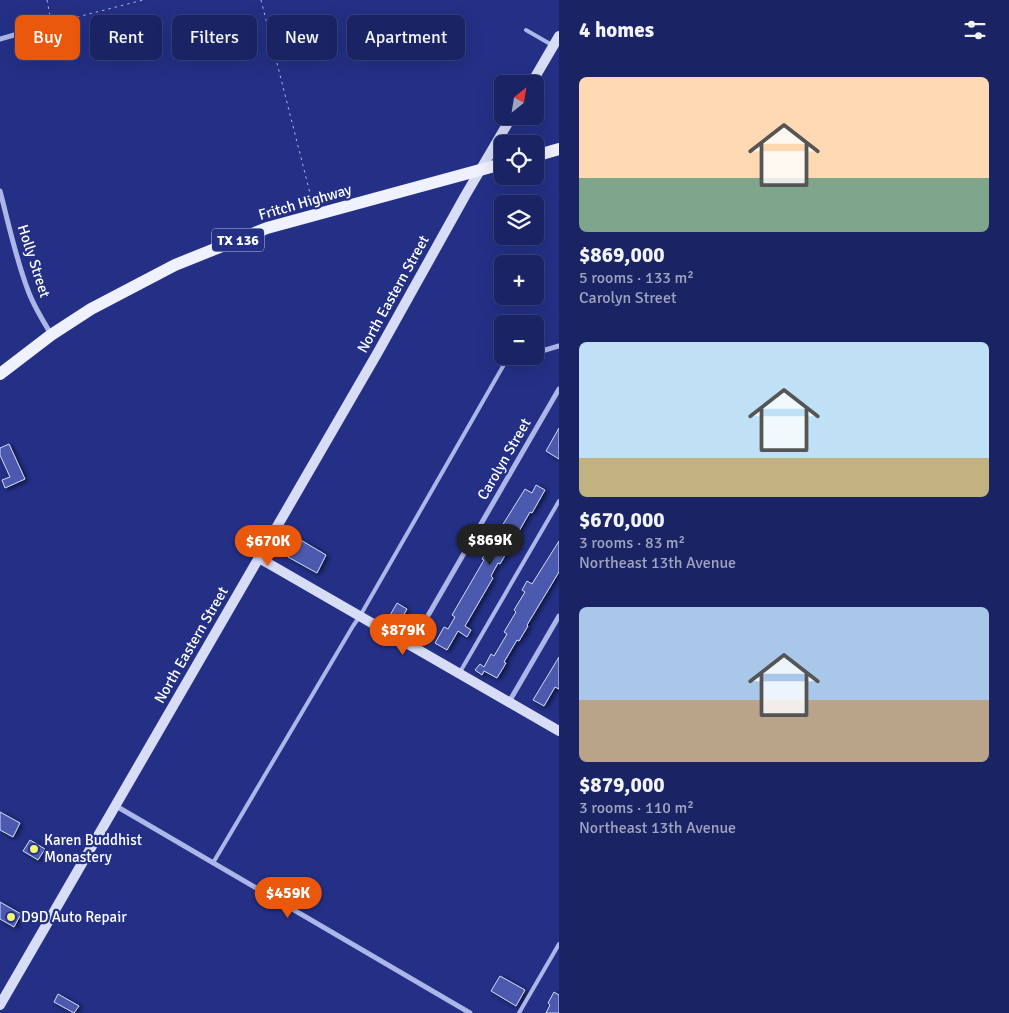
<!DOCTYPE html>
<meta charset="utf-8">
<style>
:root{--surface:#1a2464;--page:#232c6a;--text:#f1f3f6;--muted:#9fa4bf;--line:#384178;--accent:#ea580c}
body{margin:0;font-family:Signika,sans-serif;background:var(--page);color:var(--text);height:100vh;display:flex;flex-direction:column;font-size:19px;white-space:nowrap}
*{box-sizing:border-box;margin:0}
p{font-size:16px;color:var(--muted)}
.icon{flex:none;width:28px;height:28px;fill:none;stroke:currentColor;stroke-width:2;stroke-linecap:round;stroke-linejoin:round}
.map{position:relative;flex:1;overflow:hidden}
.side{display:flex;flex-direction:column;background:var(--surface);width:450px}
.side>*{flex:none}
.top-card{position:absolute;left:15px;top:15px;width:469px;height:45px;display:flex;gap:10px}
.needle{width:32px;rotate:30deg}
.controls{position:absolute;left:494px;top:75px;display:grid;gap:10px}
.controls a{display:grid;place-items:center;width:50px;height:50px;border-radius:8px;background:var(--surface);box-shadow:0 5px 20px #0002,0 0 0 1px var(--line);font-size:25px}
.price{position:absolute;translate:-50% -42px;padding:0 11px;border-radius:18px;background:var(--accent);color:#fff;font-size:16px;line-height:32px;filter:drop-shadow(0 1px 2px #0008)}
.price::after{content:'';position:absolute;left:50%;top:30px;width:15px;height:11px;margin-left:-8px;background:inherit;clip-path:polygon(0 0,100% 0,50% 100%)}
.price.current{background:#222;color:#fff}
ul{padding:0;list-style:none}
li{display:grid;align-content:center;gap:10px;height:265px;padding:0 20px}
li span{display:grid;place-items:center;height:155px;border-radius:8px;color:#555}
li>.icon{margin-inline-start:auto}
span .icon{width:90px;height:90px;fill:#fffc;stroke-width:1}
li b{font-size:21px}
h2{display:flex;justify-content:space-between;align-items:center;height:60px;padding:0 20px;font-size:21px}
.tag{padding:0 18px;border-radius:8px;background:var(--surface);box-shadow:0 5px 20px #0002,0 0 0 1px var(--line);font-size:18px;line-height:45px}
.tag.current{background:var(--accent);color:#fff}
main{display:flex;flex:1;min-height:0}
.map>svg:first-child{display:block}
.building{fill:#4b5aae;stroke:#d1d7f7;filter:url(#shadow)}
.lines{fill:none;stroke-linecap:round;stroke-linejoin:round}
.path{stroke:#adb6e9;stroke-width:1;stroke-dasharray:2.5 4;stroke-linecap:butt}
.lane{stroke:#adb6e9;stroke-width:4}
.street{stroke:#adb6e9;stroke-width:5}
.secondary{stroke:#d7dcf7;stroke-width:10}
.primary{stroke:#f0f1fe;stroke-width:12}
.poi-dot{fill:#f3f46f;stroke:#233086;stroke-width:2}
.labels{text-anchor:middle;stroke-width:4.5;stroke-linejoin:round;paint-order:stroke}
.shield{fill:#233086;stroke:#bdc1db;stroke-width:1}
.shield-label{font-size:14px;font-weight:bold;fill:#fff}
.street-label{font-size:15px;fill:#fff;stroke:#233086}
.poi-label{font-size:15px;fill:#fff;stroke:#233086;text-anchor:start}
</style>
<main>
<div class="map">
<svg width="559" height="1013" viewBox="0 0 559 1013">
<defs>
<filter id="shadow"><feDropShadow dx="2.5" dy="1.5" stdDeviation="2.5" flood-color="#0009"/></filter>
</defs>
<rect width="100%" height="100%" fill="#233086"/>
<!-- building -->
<path class="building" d="M559,428V459L546,451Z
M9,444L25,479L5,488L2,480L10,477L0,455V448Z
M536,485L545,490L532,513L530,512L500,564L498,563L491,576L493,578L465,626L471,630L467,637L458,631L447,650L435,643L444,627L448,629L455,617L452,615L484,560L482,559L487,550L525,489L532,493Z
M299,539L326,555L317,573L288,557Z
M559,541V572L527,625L528,626L519,641L517,640L504,662L506,663L497,678L484,671L482,675L475,670L480,664L484,667L491,654L494,656L507,634L504,632L516,612L514,610L525,592L522,590L527,581L532,584Z
M397,603L407,609L399,623L389,617Z
M559,657V689L555,687L544,706L533,700Z
M0,812L20,823L13,837L0,830Z
M30,840L45,849L38,860L23,851Z
M0,902L21,914L14,927L0,919Z
M500,976L525,990L516,1006L491,991Z
M554,992L559,995V1013H546L550,1005L548,1003Z
M58,994L79,1006L74,1013L54,1002Z"/>
<g class="lines">
<!-- path -->
<path class="path" d="M47,0L50,16
M261,0L313,205
M58,22L143,0"/>
<!-- lane -->
<path class="lane" d="M526,30L552,45
M460,672L559,501
M213,863L353,626L360,616L506,361
M519,1013L559,944"/>
<!-- street -->
<path class="street" d="M0,39L52,24
M0,191C9,225 16,260 29,293C35,308 43,321 51,334
M535,353L559,346
M500,363L523,356
M411,645L559,389
M509,702L559,616
M116,806L470,1013"/>
<!-- secondary -->
<path class="secondary" d="M531,84L559,36
M259,558L559,731
M0,1005L378,352L465,196L512,116"/>
<!-- primary -->
<path class="primary" d="M535,156L559,149
M0,374L51,335L91,309L175,265L267,228L502,164"/>
</g>
<!-- markers -->
<g class="poi-dot">
<circle cx="34" cy="849" r="5"/>
<circle cx="11" cy="917" r="5"/>
</g>
<g class="labels">
<!-- shield labels -->
<rect class="shield" x="212" y="228.5" width="52" height="23" rx="4"/>
<g class="shield-label">
<text x="238" y="245">TX 136</text>
</g>
<!-- street labels -->
<g class="street-label">
<text transform="translate(305 202) rotate(-16)" y="5">Fritch Highway</text>
<text transform="translate(34 261) rotate(72)" y="5">Holly Street</text>
<text transform="translate(393 294) rotate(-61)" y="5">North Eastern Street</text>
<text transform="translate(504 459) rotate(-60)" y="5">Carolyn Street</text>
<text transform="translate(191 645) rotate(-60)" y="5">North Eastern Street</text>
</g>
<!-- poi labels -->
<g class="poi-label">
<text x="44" y="845">Karen Buddhist<tspan x="44" dy="17">Monastery</tspan></text>
<text x="21" y="922">D9D Auto Repair</text>
</g>
</g>
</svg>
<div class="controls">
<a><svg class="needle" viewBox="-14 -14 28 28"><path d="M0-13l5 13h-10z" fill="#e53935"/><path d="M0 13l5-13h-10z" fill="#9fa4bf"/></svg></a>
<a><svg class="icon" aria-label="locate" viewBox="0 0 24 24"><circle cx="12" cy="12" r="6"/><path d="M12 2v4M12 18v4M2 12h4M18 12h4"/></svg></a>
<a><svg class="icon" aria-label="layers" viewBox="0 0 24 24"><path d="M12 4l9 5-9 5-9-5zM3 14l9 5 9-5"/></svg></a>
<a>+</a>
<a>−</a>
</div>
<b class="price current" style="left:490px;top:566px">$869K</b>
<b class="price" style="left:268px;top:567px">$670K</b>
<b class="price" style="left:403px;top:656px">$879K</b>
<b class="price" style="left:288px;top:919px">$459K</b>
<div class="top-card">
<a class="tag current">Buy</a>
<a class="tag">Rent</a>
<a class="tag">Filters</a>
<a class="tag">New</a>
<a class="tag">Apartment</a>
</div>
</div>
<section class="side">
<h2>4 homes<svg class="icon" aria-label="filters" viewBox="0 0 24 24"><path d="M4 7h16M4 17h16"/><circle cx="9" cy="7" r="2"/><circle cx="15" cy="17" r="2"/></svg></h2>
<ul>
<li><span style="background:linear-gradient(#ffd9b3 65%,#7fa58c 0)"><svg class="icon" aria-label="home" viewBox="0 0 24 24"><path d="M3 11l9-7 9 7M6 9v11h12V9"/></svg></span><div><b>$869,000</b><p>5 rooms · 133 m²</p><p>Carolyn Street</p></div></li>
<li><span style="background:linear-gradient(#bfe0f5 75%,#c2b280 0)"><svg class="icon" aria-label="home" viewBox="0 0 24 24"><path d="M3 11l9-7 9 7M6 9v11h12V9"/></svg></span><div><b>$670,000</b><p>3 rooms · 83 m²</p><p>Northeast 13th Avenue</p></div></li>
<li><span style="background:linear-gradient(#a9c7e8 60%,#b9a48a 0)"><svg class="icon" aria-label="home" viewBox="0 0 24 24"><path d="M3 11l9-7 9 7M6 9v11h12V9"/></svg></span><div><b>$879,000</b><p>3 rooms · 110 m²</p><p>Northeast 13th Avenue</p></div></li>
</ul>
</section>
</main>
